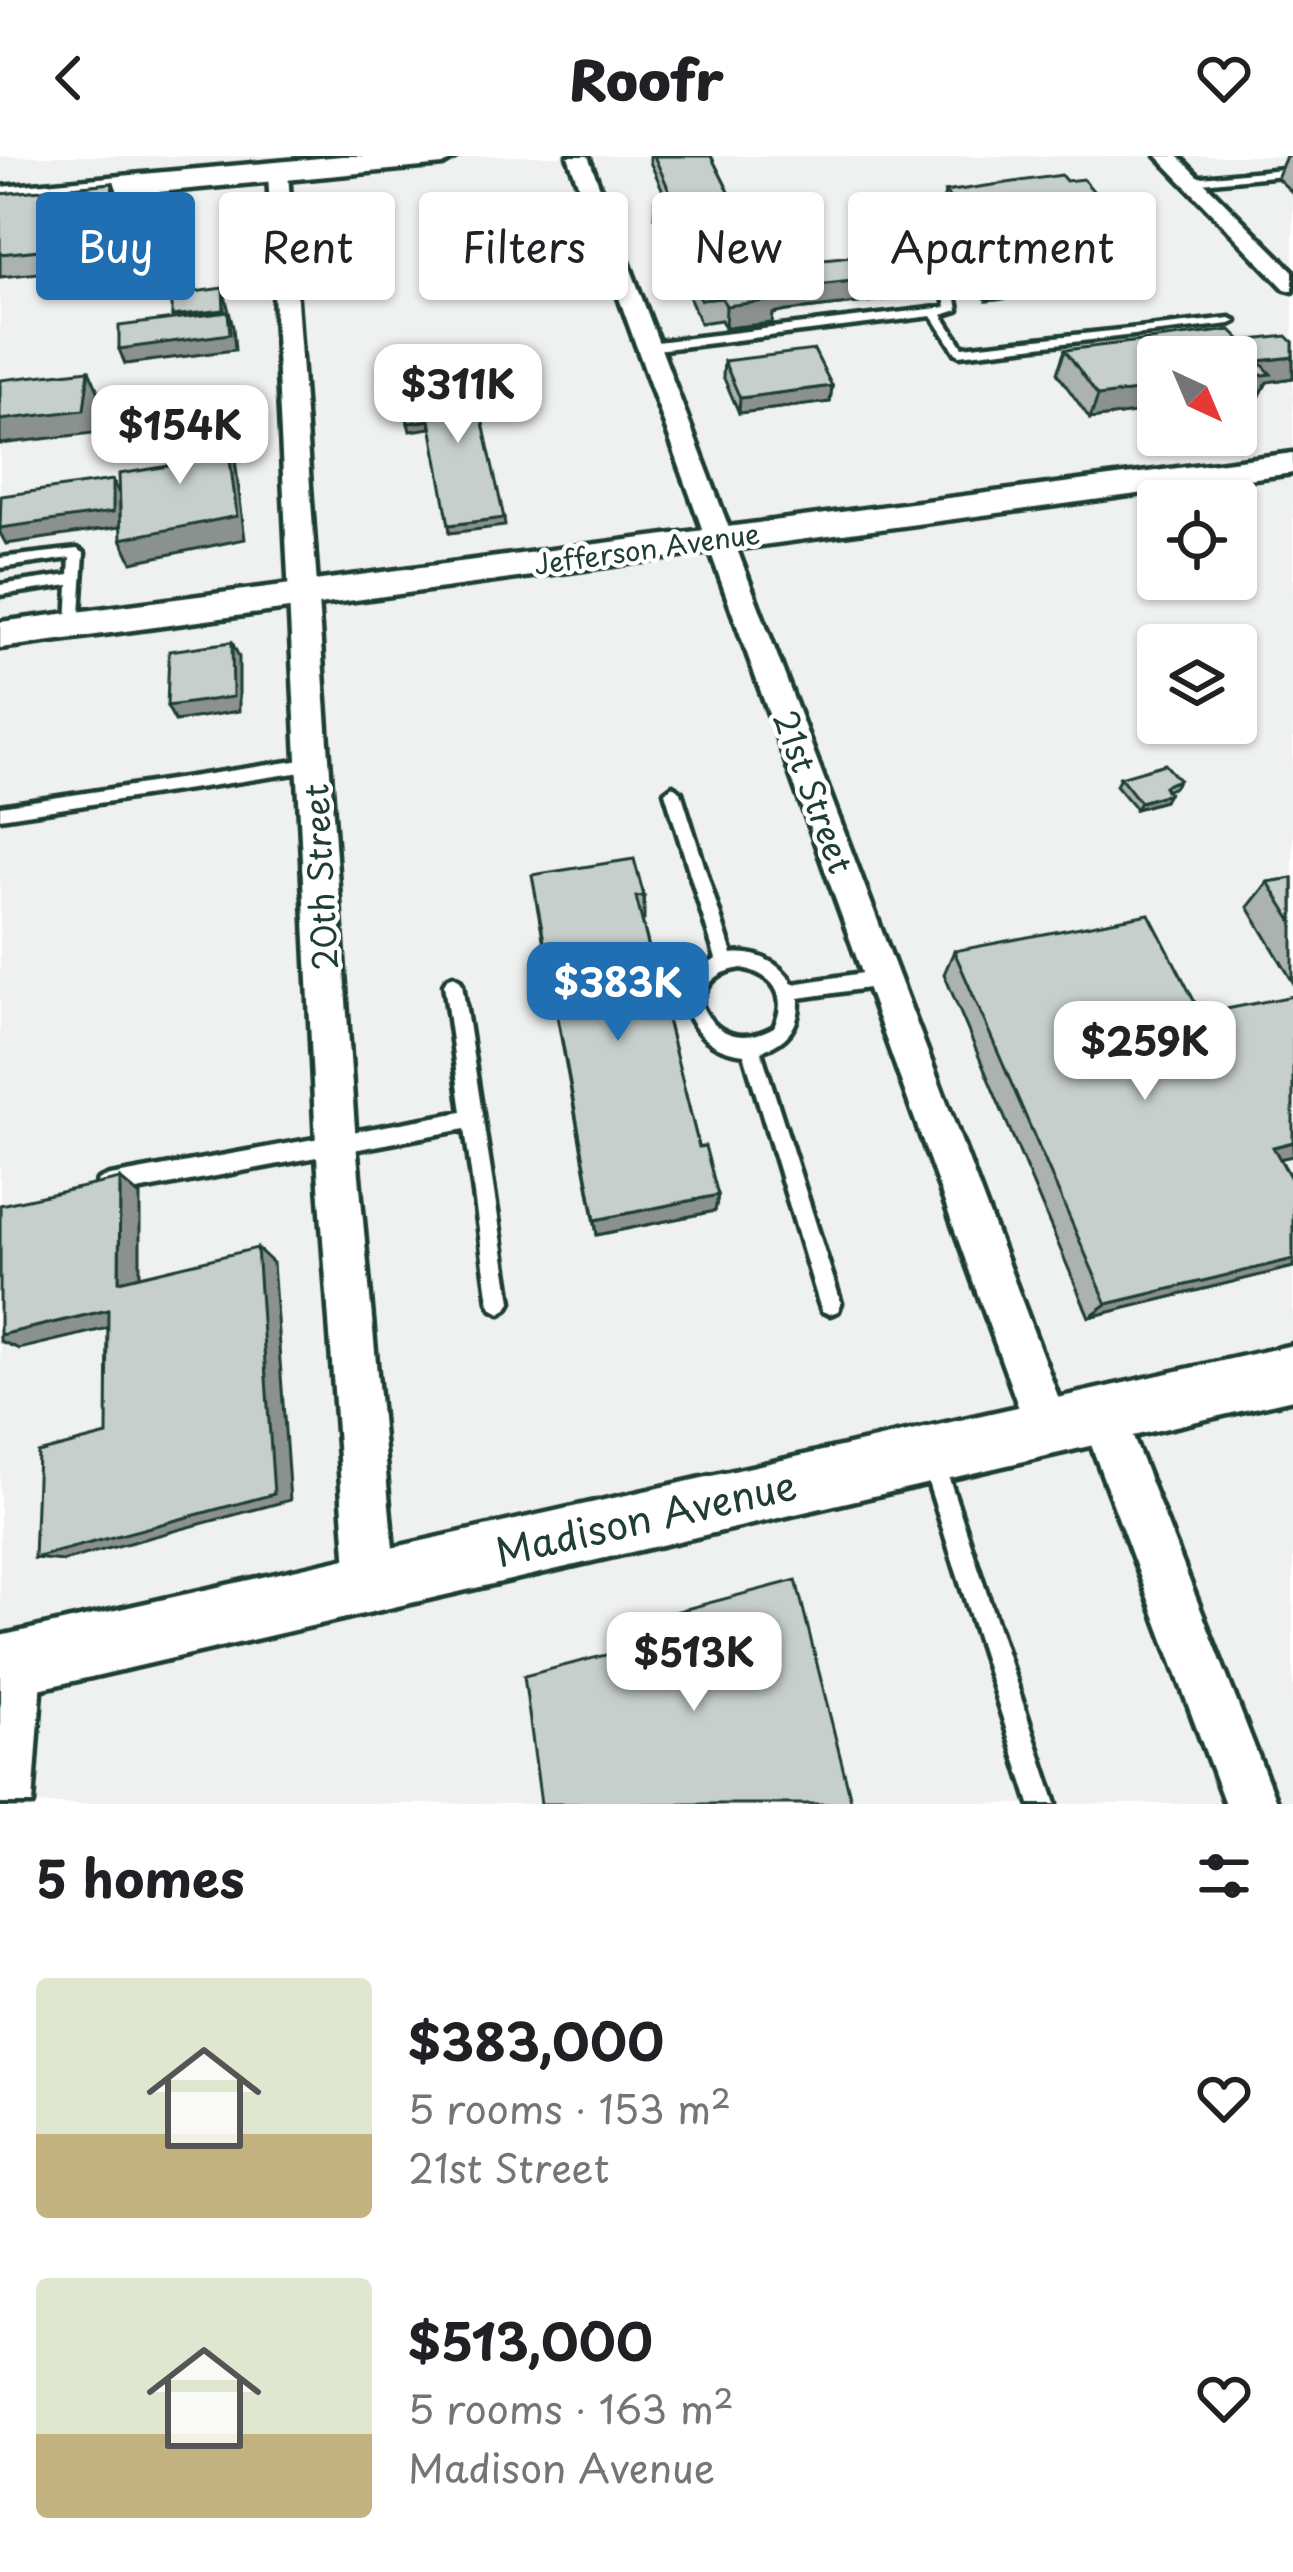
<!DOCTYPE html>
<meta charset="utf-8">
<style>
:root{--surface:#fff;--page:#f2f2f2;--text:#202124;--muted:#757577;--accent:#1f6fb2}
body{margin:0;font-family:"Playpen Sans",sans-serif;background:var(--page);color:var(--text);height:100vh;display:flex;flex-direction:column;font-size:45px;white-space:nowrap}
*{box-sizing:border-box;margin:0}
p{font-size:39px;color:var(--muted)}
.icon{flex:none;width:66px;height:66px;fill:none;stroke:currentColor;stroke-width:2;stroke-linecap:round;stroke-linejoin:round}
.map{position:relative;height:1648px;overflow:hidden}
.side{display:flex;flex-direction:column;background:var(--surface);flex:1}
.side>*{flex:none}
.top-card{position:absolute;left:36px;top:36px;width:1221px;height:108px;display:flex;gap:24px}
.needle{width:78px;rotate:136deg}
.buttons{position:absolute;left:1137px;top:180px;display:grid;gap:24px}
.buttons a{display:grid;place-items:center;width:120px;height:120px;border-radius:12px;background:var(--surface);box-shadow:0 3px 9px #0004;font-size:60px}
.price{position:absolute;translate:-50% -102px;padding:0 27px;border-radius:24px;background:#fff;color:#222;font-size:39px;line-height:78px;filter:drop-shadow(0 3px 6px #0008)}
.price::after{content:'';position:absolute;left:50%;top:72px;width:36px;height:27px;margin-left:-18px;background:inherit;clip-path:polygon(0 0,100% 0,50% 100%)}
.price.on{background:var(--accent);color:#fff}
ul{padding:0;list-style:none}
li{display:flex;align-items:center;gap:36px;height:300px;padding:0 36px}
li span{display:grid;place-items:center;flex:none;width:336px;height:240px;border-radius:12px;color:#555}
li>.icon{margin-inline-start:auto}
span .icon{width:144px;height:144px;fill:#fffc;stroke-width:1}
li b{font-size:51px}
h2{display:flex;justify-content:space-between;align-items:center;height:144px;padding:0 36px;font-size:51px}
.chip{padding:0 42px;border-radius:12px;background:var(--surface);box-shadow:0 3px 9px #0004;font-size:42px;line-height:108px}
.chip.on{background:var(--accent);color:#fff}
header{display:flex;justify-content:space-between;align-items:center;height:156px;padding:0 36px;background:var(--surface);font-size:54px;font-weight:800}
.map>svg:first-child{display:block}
.built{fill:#eef1f0;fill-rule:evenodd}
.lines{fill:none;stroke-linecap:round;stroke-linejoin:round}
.service-casing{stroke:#1f3d34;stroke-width:9}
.minor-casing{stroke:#1f3d34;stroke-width:9}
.tertiary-casing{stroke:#1f3d34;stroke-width:9}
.primary-casing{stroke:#1f3d34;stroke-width:9}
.service{fill:#fff;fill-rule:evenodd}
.minor{fill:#fff;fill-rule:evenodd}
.tertiary{fill:#fff;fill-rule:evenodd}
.primary{fill:#fff;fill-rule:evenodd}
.wall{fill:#abb2af;stroke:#1f3d34;stroke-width:3}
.shaded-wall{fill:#8b918f;stroke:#1f3d34;stroke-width:3}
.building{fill:#c7cfcc;stroke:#1f3d34;stroke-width:3}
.labels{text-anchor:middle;stroke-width:9;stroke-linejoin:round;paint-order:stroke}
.far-street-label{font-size:27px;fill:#1f3d34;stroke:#fff}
.street-label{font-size:33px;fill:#1f3d34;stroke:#fff}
.near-street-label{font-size:39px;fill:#1f3d34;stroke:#fff}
</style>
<header><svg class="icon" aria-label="back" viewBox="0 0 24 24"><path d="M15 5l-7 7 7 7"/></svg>Roofr<svg class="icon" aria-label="heart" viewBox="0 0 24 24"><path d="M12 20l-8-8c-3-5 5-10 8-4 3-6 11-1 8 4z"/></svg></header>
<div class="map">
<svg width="1293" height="1648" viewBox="0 0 1293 1648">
<rect width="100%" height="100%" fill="#fff"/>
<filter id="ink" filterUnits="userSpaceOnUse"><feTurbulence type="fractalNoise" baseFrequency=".00833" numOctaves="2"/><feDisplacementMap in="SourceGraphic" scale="24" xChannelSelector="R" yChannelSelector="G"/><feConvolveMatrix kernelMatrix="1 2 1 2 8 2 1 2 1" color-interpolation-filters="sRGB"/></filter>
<g filter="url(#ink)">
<!-- built -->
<path class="built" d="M0,0H1293V1648H0ZM1158,201H1236V279H1158ZM1158,345H1236V423H1158ZM1158,489H1236V567H1158Z"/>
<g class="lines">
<defs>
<path id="service" d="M1293,12V18L1192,28L1187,25L1192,22Z
M899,55H907L952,122L958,154L942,159L963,191L1230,162L1236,165L1230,168L960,199L956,197L932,160L648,195L642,191L648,187L946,151L940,122L898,57Z
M77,393L84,397L79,474L74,475L67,470L69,429L0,439V429L69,419L70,402L0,412V402Z
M315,602L323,608L315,614L0,662V650Z
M673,630L681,636L732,798C757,795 780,807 793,828L882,814L888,817L891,822L888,827L882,830L799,842C800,871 787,886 761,895L841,1147L838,1155L830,1158L822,1155L819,1147L744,898C711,894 695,878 683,848L696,817L716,803L665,636ZM742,812C774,819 789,840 774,871C744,888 715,881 701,848C706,825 719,815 742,812Z
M453,820L459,823L462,828L511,1146L507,1153L500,1157L493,1153L489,1146L465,973L105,1041L98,1038L95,1031L98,1024L105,1021L462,956L444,828L447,823Z
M932,1293L940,1296L943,1304L1056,1648H1030L921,1304L924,1296Z"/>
<path id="minor" d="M568,0H588L1070,1272L1064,1288L1048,1294L1032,1288L1026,1272Z
M1157,0H1178L1293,115V135L1285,133Z
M278,10L288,16L356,987L396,1426L389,1443L372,1450L355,1443L348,1426L316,987L268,16Z
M1102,1237L1118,1243L1277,1648H1225L1080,1259L1086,1243Z
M18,1482L36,1489L43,1507L33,1648H0V1491Z"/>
<path id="tertiary" d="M1293,297V317L0,492V466Z
M1293,1189V1243L0,1542V1480Z"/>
<path id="primary" d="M342,0H458L443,9L0,51V31Z"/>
</defs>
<!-- service casing -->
<use href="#service" class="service-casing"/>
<!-- minor casing -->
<use href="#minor" class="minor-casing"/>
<!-- tertiary casing -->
<use href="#tertiary" class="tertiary-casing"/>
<!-- primary casing -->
<use href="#primary" class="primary-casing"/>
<!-- service -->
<use href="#service" class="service"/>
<!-- minor -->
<use href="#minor" class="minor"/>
<!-- tertiary -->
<use href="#tertiary" class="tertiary"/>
<!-- primary -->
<use href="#primary" class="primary"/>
</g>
<!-- wall -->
<path class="wall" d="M650,0H711L737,52V66L818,97L817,104L928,139L787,155L773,158L772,167L725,172L721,164L700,167L686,133L681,134L665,96V75H661L654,61L655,45L667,44L650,6Z
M1286,0H1293V37L1277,22Z
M1066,25L1142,91L1129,129L987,145L937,74L945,36Z
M113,27L121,49L118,83L53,90L49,116L0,121V38Z
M1242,185L1293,186V222L1267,226L1259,241L1158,201V254L1090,263L1057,217L1065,194Z
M724,205L832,230L830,246L739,257L723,220Z
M1120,621L1179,624L1174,631L1166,635L1164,645L1136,653L1116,629Z
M1293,722V826L1248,751L1268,726Z
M644,740V764H642L699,991L718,1039L715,1055L597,1079L536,744Z
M954,795L1280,1002L1293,1026V1111L1089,1161L944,818Z"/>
<!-- shaded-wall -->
<path class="shaded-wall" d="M113,27L121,49L118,83L53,90L49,116L39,94L44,67Z
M737,52L736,67L661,75V60Z
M1142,91L1129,129L987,145L997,108Z
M933,116L928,139L787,155L773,158L772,167L725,172L726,150L771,137L789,132Z
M555,120V128L456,139L455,131Z
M223,132L233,171L235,194L125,208L119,193L177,176L172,160Z
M1293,201V222L1267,226L1259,241L1236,244V222L1259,205Z
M89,214L99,237L94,277L0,288V264Z
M832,230L830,246L739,257L740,242Z
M1158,232V254L1090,263L1098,240Z
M430,264L431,272L410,275L408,267Z
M226,272L234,295L245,383L132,406L121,383Z
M113,324L120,340V371L6,388L0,377V372Z
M504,362L505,370L450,377L449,369Z
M232,486L239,501V555L175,565L167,550Z
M1168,638L1164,645L1136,653L1140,646Z
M1293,986V1000L1250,1009L1273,991Z
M120,1023L140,1040V1139L119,1125Z
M718,1039L715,1055L597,1079L595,1064Z
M257,1092L273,1107L290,1344L62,1405L34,1402Z
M1293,1103V1111L1089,1161L1107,1148Z
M108,1154L129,1167L19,1193L0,1185V1179Z"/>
<!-- building -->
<path class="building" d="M654,0H711L737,52L661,60L655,45L673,43Z
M1061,19L1066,25L1083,23L1142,91L997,108L945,36Z
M113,27L110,61L44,67L39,94L0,98V38Z
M797,60L818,97L773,102L777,108L917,93L933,116L789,132L771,137L774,144L726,150L722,142L701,144L687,113L714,108L681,112L665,74Z
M547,95L555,120L455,131L450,106Z
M223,132L224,154L172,160V139Z
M228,156L230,178L119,193V170Z
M1231,174L1242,185L1287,180L1293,186V201L1259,205L1271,218L1236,222V201H1158V232L1098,240L1065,194Z
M814,194L832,230L740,242L724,205Z
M452,211L456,233L475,231L504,362L449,369L430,264L408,267L404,240L422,237L418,215Z
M89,214L84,254L0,264V224Z
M226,272L237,360L121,383L119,318L169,310L167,281Z
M113,324V356L0,372L1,340Z
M232,486L233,541L167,550L169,495Z
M1165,608L1179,624L1164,630L1168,638L1140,646L1120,621Z
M634,703L644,740L636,741L699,991L705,990L718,1039L595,1064L532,719Z
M1293,722V766L1268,726Z
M1149,758L1201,858L1293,840V986L1273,991L1293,1026V1103L1107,1148L954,795Z
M120,1023L119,1125L257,1092L274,1338L34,1402L38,1297L107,1279L108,1154L0,1179V1049Z
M796,1424L852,1648H541L524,1520L664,1484L659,1460Z"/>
</g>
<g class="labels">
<!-- far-street labels -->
<g class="far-street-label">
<text transform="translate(647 394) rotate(-8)" y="9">Jefferson Avenue</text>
</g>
<!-- street labels -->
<g class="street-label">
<text transform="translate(813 636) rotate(70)" y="12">21st Street</text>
<text transform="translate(321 721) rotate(-93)" y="12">20th Street</text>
</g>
<!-- near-street labels -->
<g class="near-street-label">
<text transform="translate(646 1363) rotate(-13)" y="14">Madison Avenue</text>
</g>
</g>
</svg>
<div class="buttons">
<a><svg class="needle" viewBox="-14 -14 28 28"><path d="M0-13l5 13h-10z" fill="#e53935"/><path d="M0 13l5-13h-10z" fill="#757577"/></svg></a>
<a><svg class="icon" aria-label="locate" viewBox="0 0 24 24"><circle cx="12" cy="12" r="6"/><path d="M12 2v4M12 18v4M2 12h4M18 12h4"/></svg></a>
<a><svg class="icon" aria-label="layers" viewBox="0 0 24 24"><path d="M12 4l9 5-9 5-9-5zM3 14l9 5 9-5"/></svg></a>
</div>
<b class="price" style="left:458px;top:290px">$311K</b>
<b class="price" style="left:180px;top:331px">$154K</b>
<b class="price on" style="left:618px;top:888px">$383K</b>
<b class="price" style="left:1145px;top:947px">$259K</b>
<b class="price" style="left:694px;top:1558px">$513K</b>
<div class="top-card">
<a class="chip on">Buy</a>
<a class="chip">Rent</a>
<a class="chip">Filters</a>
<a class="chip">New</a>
<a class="chip">Apartment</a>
</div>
</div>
<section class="side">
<h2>5 homes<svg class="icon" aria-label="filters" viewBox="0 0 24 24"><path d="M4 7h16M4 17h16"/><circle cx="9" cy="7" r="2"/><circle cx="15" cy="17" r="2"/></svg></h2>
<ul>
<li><span style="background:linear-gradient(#dfe7d0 65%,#c2b280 0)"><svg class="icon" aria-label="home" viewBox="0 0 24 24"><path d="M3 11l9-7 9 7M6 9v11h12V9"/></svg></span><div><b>$383,000</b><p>5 rooms · 153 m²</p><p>21st Street</p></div><svg class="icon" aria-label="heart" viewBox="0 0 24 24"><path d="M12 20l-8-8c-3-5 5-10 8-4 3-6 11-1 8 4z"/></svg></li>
<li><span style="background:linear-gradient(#dfe7d0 65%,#c2b280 0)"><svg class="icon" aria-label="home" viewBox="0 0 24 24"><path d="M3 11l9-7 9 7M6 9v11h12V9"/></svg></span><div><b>$513,000</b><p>5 rooms · 163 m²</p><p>Madison Avenue</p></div><svg class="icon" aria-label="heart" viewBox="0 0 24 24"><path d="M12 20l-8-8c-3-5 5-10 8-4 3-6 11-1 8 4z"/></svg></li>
</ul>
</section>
